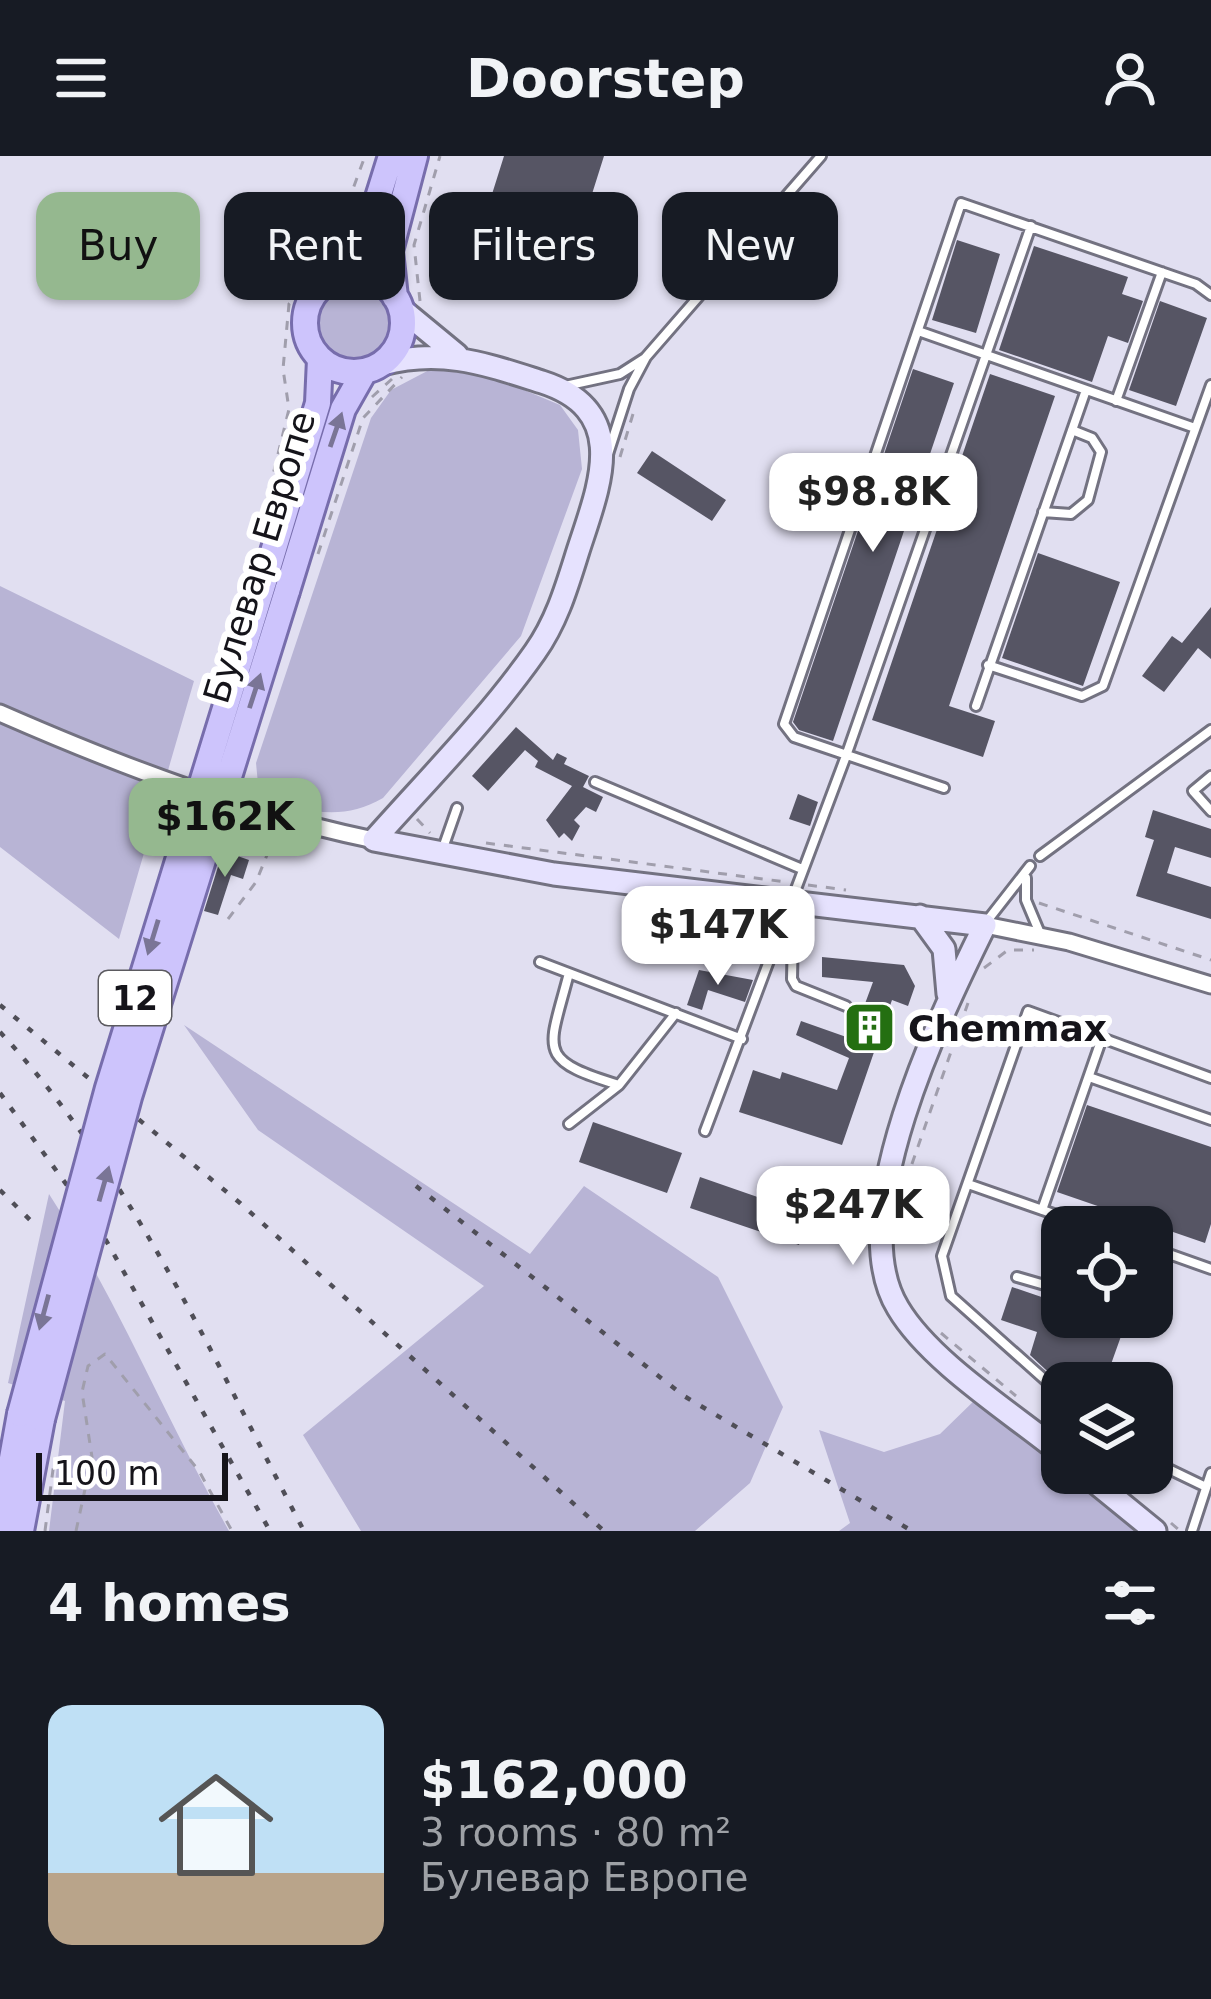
<!DOCTYPE html>
<meta charset="utf-8">
<style>
:root{--surface:#171b24;--page:#20242c;--text:#f1f3f6;--muted:#9ea1a6;--accent:#95b88f}
body{margin:0;font-family:"DejaVu Sans",sans-serif;background:var(--page);color:var(--text);height:100vh;display:flex;flex-direction:column;font-size:45px;white-space:nowrap}
*{box-sizing:border-box;margin:0}
p{font-size:39px;color:var(--muted)}
.icon{flex:none;width:66px;height:66px;fill:none;stroke:currentColor;stroke-width:2;stroke-linecap:round;stroke-linejoin:round}
.map{position:relative;height:1375px;overflow:hidden}
.panel{display:flex;flex-direction:column;background:var(--surface);flex:1}
.panel>*{flex:none}
.guide{position:absolute;left:36px;top:36px;width:1140px;height:108px;display:flex;gap:24px}
.controls{position:absolute;left:1041px;top:1050px;display:grid;gap:24px}
.controls a{display:grid;place-items:center;width:132px;height:132px;border-radius:24px;background:var(--surface);box-shadow:0 3px 9px #0004;font-size:60px}
.scale{position:absolute;left:36px;bottom:30px;width:192px;box-sizing:border-box;padding-left:12px;border:6px solid #15141a;border-top:0;font-size:33px;line-height:42px;white-space:nowrap;color:#15141a;-webkit-text-stroke:9px #fff;paint-order:stroke}
.price{position:absolute;translate:-50% -102px;padding:0 27px;border-radius:24px;background:#fff;color:#222;font-size:39px;line-height:78px;filter:drop-shadow(0 3px 6px #0008)}
.price::after{content:'';position:absolute;left:50%;top:72px;width:36px;height:27px;margin-left:-18px;background:inherit;clip-path:polygon(0 0,100% 0,50% 100%)}
.price.active{background:var(--accent);color:#111}
ul{padding:0;list-style:none}
li{display:flex;align-items:center;gap:36px;height:300px;padding:0 48px}
li span{display:grid;place-items:center;flex:none;width:336px;height:240px;border-radius:24px;color:#555}
li>.icon{margin-inline-start:auto}
span .icon{width:144px;height:144px;fill:#fffc;stroke-width:1}
li b{font-size:51px}
h2{display:flex;justify-content:space-between;align-items:center;height:144px;padding:0 48px;font-size:51px}
.tag{padding:0 42px;border-radius:24px;background:var(--surface);box-shadow:0 3px 9px #0004;font-size:42px;line-height:108px}
.tag.active{background:var(--accent);color:#111}
header{display:flex;justify-content:space-between;align-items:center;height:156px;padding:0 48px;background:var(--surface);font-size:54px;font-weight:700}
.map>svg:first-child{display:block}
.green{fill:#b8b4d5}
.building{fill:#565564}
.lines{fill:none;stroke-linecap:round;stroke-linejoin:round}
.lane-casing{stroke:#737281;stroke-width:14}
.street-casing{stroke:#737281;stroke-width:21}
.secondary-casing{stroke:#737281;stroke-width:27}
.primary-casing{stroke:#776dac;stroke-width:30}
.path{stroke:#a09eac;stroke-width:3;stroke-dasharray:9 9;stroke-linecap:butt}
.lane{stroke:#fff;stroke-width:8}
.street{stroke:#fff;stroke-width:15}
.secondary{stroke:#e6e2fe;stroke-width:21}
.primary{stroke:#cdc4fc;stroke-width:24}
.rail{stroke:#4f4e57;stroke-width:4.5;stroke-dasharray:6 12;stroke-linecap:butt}
.primary-bridge-casing{stroke:#776dac;stroke-width:30;stroke-linecap:butt}
.primary-bridge{stroke:#cdc4fc;stroke-width:24}
.oneway{fill:#7a7596}
.labels{text-anchor:middle;stroke-width:12;stroke-linejoin:round;paint-order:stroke}
.shield{fill:#fff;stroke:#5b5a5f;stroke-width:3}
.shield-label{font-size:33px;font-weight:bold;fill:#15141a}
.street-label{font-size:36px;fill:#15141a;stroke:#fff}
.poi-label{font-size:36px;font-weight:bold;fill:#15141a;stroke:#fff;text-anchor:start}
</style>
<header><svg class="icon" aria-label="menu" viewBox="0 0 24 24"><path d="M4 6h16M4 12h16M4 18h16"/></svg>Doorstep<svg class="icon" aria-label="person" viewBox="0 0 24 24"><circle cx="12" cy="8" r="4"/><path d="M4 21q1-7 8-7t8 7"/></svg></header>
<div class="map">
<svg width="1211" height="1375" viewBox="0 0 1211 1375">
<rect width="100%" height="100%" fill="#e1dff1"/>
<!-- green -->
<path class="green" d="M315 168a39 39 0 1 1 78 0a39 39 0 1 1-78 0Z
M433,212L500,224L560,249L578,274L582,313L521,480L383,642C340,667 302,655 259,638L256,607L371,262L391,234Z
M0,430L194,525L119,783L0,691Z
M184,869L530,1098L584,1030L718,1121L783,1251L750,1327L695,1375H361L303,1279L484,1130L258,974Z
M49,1038C119,1146 166,1264 229,1375H49L65,1245L8,1227Z
M979,1240L1062,1309V1317H1071L1141,1375H839L850,1367L819,1274L884,1296L940,1278Z"/>
<!-- building -->
<path class="building" d="M504,0H604L562,133L471,105Z
M957,84L1000,98L976,177L932,164Z
M1034,90L1128,121L1122,138L1143,145L1128,187L1108,180L1092,226L999,194Z
M1160,145L1207,162L1176,250L1129,234Z
M913,213L954,227L833,585L799,574L793,566Z
M990,218L1055,240L949,550L995,565L983,601L872,564Z
M652,295L726,344L712,365L637,317Z
M1038,397L1120,426L1083,530L1002,502Z
M1211,451V503L1198,492L1164,536L1142,520L1172,480L1182,487Z
M516,571L553,604L557,597L567,602L564,608L589,620L583,631L603,641L596,656L586,651L574,664L580,670L572,685L564,677L559,682L546,664L572,630L535,611L538,605L525,594L488,635L472,620Z
M798,638L818,646L810,670L789,663Z
M1153,654L1211,673V702L1175,691L1167,717L1211,731V763L1136,740L1154,684L1145,681Z
M223,695L249,704L243,723L231,719L218,759L204,755Z
M822,801L904,809L915,830L908,850L892,844L842,989L739,956L753,914L780,923L782,916L837,934L849,902L796,879L801,865L852,883L873,826L822,821Z
M699,814L753,824L745,846L708,834L702,854L687,849Z
M1087,949L1211,991V1068L1205,1087L1057,1036Z
M593,966L682,997L667,1037L579,1006Z
M700,1021L809,1059L799,1089L690,1052Z
M1012,1131L1062,1148V1161H1101L1125,1169L1110,1211L1172,1232L1162,1261L1152,1258V1227H1060L1030,1199L1037,1176L1001,1164Z"/>
<g class="lines">
<defs>
<path id="lane" d="M921,176L1195,272
M565,230L620,218L645,202
M1116,245L1162,116
M608,298L629,233L646,201L821,0
M1043,356L1071,358L1088,344L1101,296L1092,282L1072,274
M988,509L1082,540L1103,530L1211,229
M976,550L1086,234
M1211,620L1193,635L1211,655
M595,626L802,713
M944,632L794,581L784,568L961,47L1196,128L1211,139
M443,692L457,652
M1040,700L1211,574
M1026,722V744L1039,775
M783,764L793,776L792,823L796,830L846,850
M987,765L1030,710
M540,806L742,883
M569,817C549,895 534,903 619,929
M1089,921L1211,964
M569,968L619,929L676,857
M705,975L846,600L1031,70
M968,1028L1091,1071
M776,1037L876,1077
M1042,1054L1102,882L1211,922
M1152,1092L1211,1113
M1017,1121L1062,1134
M1062,1239L951,1140L942,1100L1028,855L1102,882
M1152,1305L1206,1331
M1192,1375L1211,1317"/>
<path id="street" d="M0,557C121,610 244,657 374,684
M985,769L1069,786L1211,829"/>
<path id="secondary" d="M400,152L457,199
M382,208C442,192 485,208 542,226C632,255 599,330 578,395C567,430 557,465 535,496C488,563 428,623 374,684L554,718L985,769C941,858 842,1061 898,1152C930,1206 1012,1257 1062,1298
M920,760L944,793L948,838
M1084,1317L1155,1375"/>
<path id="primary" d="M305 167a49 49 0 1 1 98 0a49 49 0 1 1-98 0Z
M335,122L365,83L391,0
M395,141L390,95L415,0
M263,429L318,247L320,203
M287,435L343,253L364,216
M0,1369L20,1258
M21,1375L42,1263"/>
</defs>
<!-- lane casing -->
<use href="#lane" class="lane-casing"/>
<!-- street casing -->
<use href="#street" class="street-casing"/>
<!-- secondary casing -->
<use href="#secondary" class="secondary-casing"/>
<!-- primary casing -->
<use href="#primary" class="primary-casing"/>
<!-- path -->
<path class="path" d="M420,145L414,89L440,0
M372,241L392,223
M620,301L633,258
M261,368L289,253L283,213L289,148L330,96L365,0
M318,398L363,262L402,221
M417,663L430,677
M486,687L786,726
M808,729L846,734
M1039,747L1211,804
M228,763L256,726L276,677
M984,812L1008,794H1034
M906,1025L968,847
M941,1177L1016,1240
M1171,1367L1180,1375
M45,1375L54,1306
M76,1375L92,1301L82,1236L88,1210L105,1198L199,1315L232,1375"/>
<!-- lane -->
<use href="#lane" class="lane"/>
<!-- street -->
<use href="#street" class="street"/>
<!-- secondary -->
<use href="#secondary" class="secondary"/>
<!-- primary -->
<use href="#primary" class="primary"/>
<!-- rail -->
<path class="rail" d="M0,849L240,1047L604,1375
M0,876C132,1018 214,1204 304,1375
M0,937L103,1079L270,1375
M416,1030L684,1240L912,1375
M0,1034L36,1070"/>
<defs>
<path id="primary-bridge" d="M20,1258L108,932L263,429
M42,1263L129,941L287,435"/>
</defs>
<!-- primary-bridge casing -->
<use href="#primary-bridge" class="primary-bridge-casing"/>
<!-- primary-bridge -->
<use href="#primary-bridge" class="primary-bridge"/>
</g>
<!-- one-way arrows -->
<defs><path id="oneway-solid" d="M-6-.8H1V-3.2L6.5 0L1 3.2V.8H-6Z" transform="scale(3)"/></defs>
<g class="oneway">
<use href="#oneway-solid" transform="translate(336 274) rotate(-71)"/>
<use href="#oneway-solid" transform="translate(255 535) rotate(-72)"/>
<use href="#oneway-solid" transform="translate(153 781) rotate(107)"/>
<use href="#oneway-solid" transform="translate(104 1028) rotate(-74)"/>
<use href="#oneway-solid" transform="translate(44 1156) rotate(105)"/>
</g>
<!-- icons -->
<defs>
<symbol id="building-square" viewBox="-11 -11 22 22"><rect x="-9" y="-9" width="18" height="18" rx="4" fill="#246f11" stroke="#fff"/><path d="M-4-6H4V6H1V3H-1V6H-4ZM-2.5-4.3h1.7v1.8h-1.7ZM.8-4.3h1.7v1.8H.8ZM-2.5-1h1.7V.8h-1.7ZM.8-1h1.7V.8H.8Z" fill="#fff"/></symbol>
</defs>
<g fill-rule="evenodd">
<use href="#building-square" x="840" y="842" width="59" height="59"/>
</g>
<g class="labels">
<!-- shield labels -->
<rect class="shield" x="99" y="815" width="72" height="54" rx="9"/>
<g class="shield-label">
<text x="135" y="854">12</text>
</g>
<!-- street labels -->
<g class="street-label">
<text transform="translate(259 401) rotate(-73)" y="13">Булевар Европе</text>
</g>
<!-- poi labels -->
<g class="poi-label">
<text x="908" y="885">Chemmax</text>
</g>
</g>
</svg>
<div class="controls">
<a><svg class="icon" aria-label="locate" viewBox="0 0 24 24"><circle cx="12" cy="12" r="6"/><path d="M12 2v4M12 18v4M2 12h4M18 12h4"/></svg></a>
<a><svg class="icon" aria-label="layers" viewBox="0 0 24 24"><path d="M12 4l9 5-9 5-9-5zM3 14l9 5 9-5"/></svg></a>
</div>
<div class="scale">100 m</div>
<b class="price" style="left:873px;top:399px">$98.8K</b>
<b class="price active" style="left:225px;top:724px">$162K</b>
<b class="price" style="left:718px;top:832px">$147K</b>
<b class="price" style="left:853px;top:1112px">$247K</b>
<div class="guide">
<a class="tag active">Buy</a>
<a class="tag">Rent</a>
<a class="tag">Filters</a>
<a class="tag">New</a>
</div>
</div>
<section class="panel">
<h2>4 homes<svg class="icon" aria-label="filters" viewBox="0 0 24 24"><path d="M4 7h16M4 17h16"/><circle cx="9" cy="7" r="2"/><circle cx="15" cy="17" r="2"/></svg></h2>
<ul>
<li><span style="background:linear-gradient(#bfe0f5 70%,#b9a48a 0)"><svg class="icon" aria-label="home" viewBox="0 0 24 24"><path d="M3 11l9-7 9 7M6 9v11h12V9"/></svg></span><div><b>$162,000</b><p>3 rooms · 80 m²</p><p>Булевар Европе</p></div></li>
</ul>
</section>
